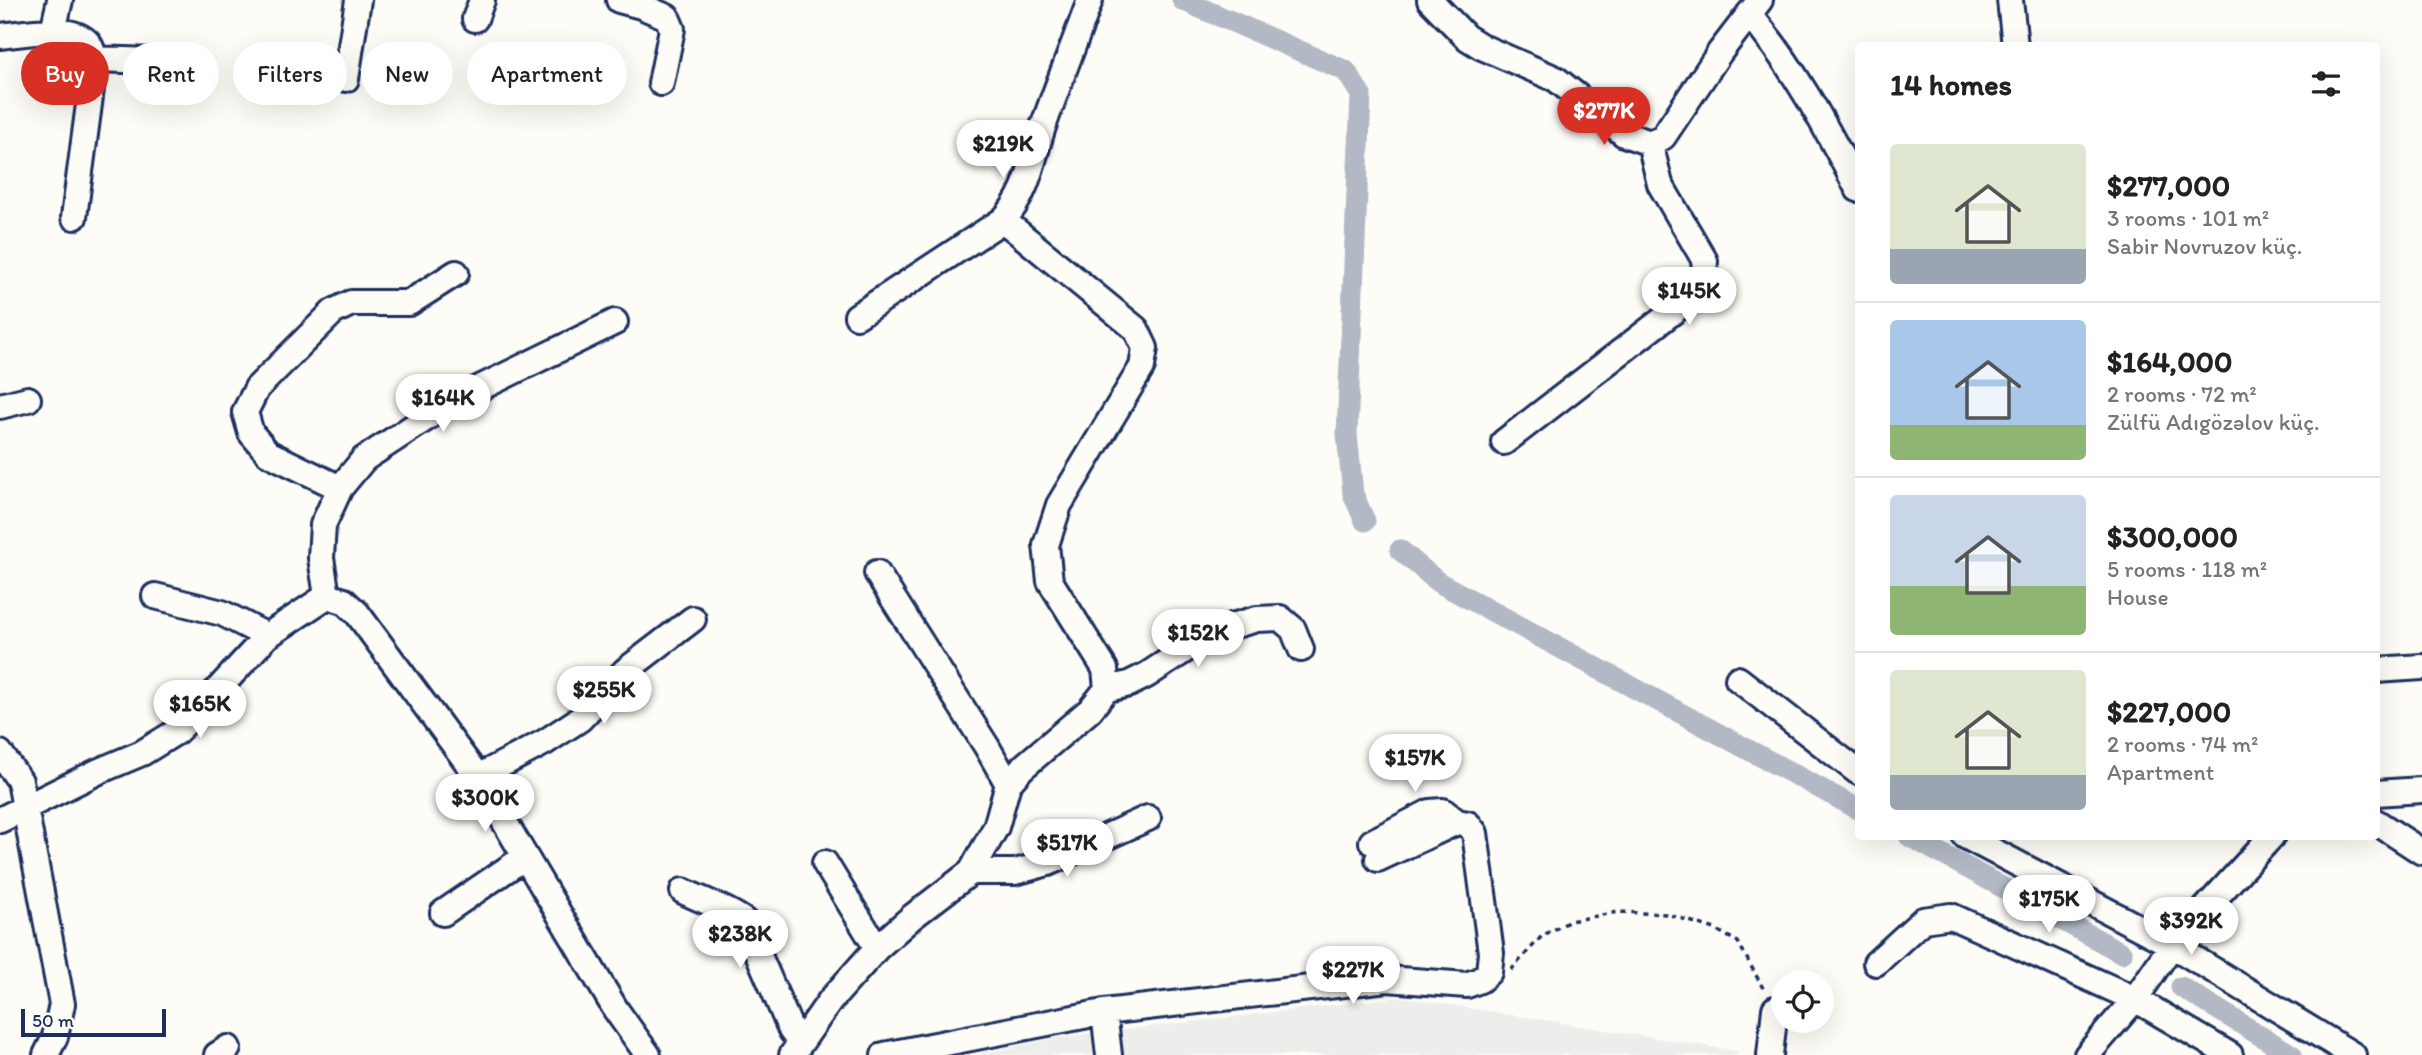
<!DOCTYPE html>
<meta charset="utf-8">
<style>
:root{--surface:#fff;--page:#f2f2f2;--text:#222;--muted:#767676;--line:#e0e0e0;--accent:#d93025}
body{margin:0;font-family:Itim,sans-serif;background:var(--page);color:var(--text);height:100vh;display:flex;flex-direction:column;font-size:26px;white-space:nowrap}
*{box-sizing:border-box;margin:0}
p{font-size:23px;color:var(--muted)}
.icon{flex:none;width:38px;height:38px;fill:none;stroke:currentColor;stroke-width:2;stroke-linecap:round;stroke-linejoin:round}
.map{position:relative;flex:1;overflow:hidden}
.drawer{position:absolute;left:1855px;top:42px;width:525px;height:798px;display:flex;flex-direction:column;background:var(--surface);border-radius:7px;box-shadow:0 7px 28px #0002}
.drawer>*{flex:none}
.top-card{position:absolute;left:21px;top:42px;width:665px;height:63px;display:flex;gap:14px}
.buttons{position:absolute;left:1771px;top:970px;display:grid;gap:14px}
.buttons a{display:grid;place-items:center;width:63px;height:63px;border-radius:50%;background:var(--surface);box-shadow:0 7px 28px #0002;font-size:35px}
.scale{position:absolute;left:21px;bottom:18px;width:145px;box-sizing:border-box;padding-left:7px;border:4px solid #1b2f5e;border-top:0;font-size:19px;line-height:24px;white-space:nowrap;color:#1b2f5e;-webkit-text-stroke:5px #fdfcf7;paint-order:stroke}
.price{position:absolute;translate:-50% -60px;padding:0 16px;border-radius:24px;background:#fff;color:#222;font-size:23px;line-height:46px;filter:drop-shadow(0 2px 4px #0008)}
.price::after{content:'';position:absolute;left:50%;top:42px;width:21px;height:16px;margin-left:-10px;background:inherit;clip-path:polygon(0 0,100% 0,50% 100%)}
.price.on{background:var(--accent);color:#fff}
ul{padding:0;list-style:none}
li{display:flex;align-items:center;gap:21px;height:175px;padding:0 35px}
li+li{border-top:2px solid var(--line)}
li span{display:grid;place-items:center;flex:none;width:196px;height:140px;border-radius:7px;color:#555}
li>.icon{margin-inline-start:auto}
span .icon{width:84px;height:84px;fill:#fffc;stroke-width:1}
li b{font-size:30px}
h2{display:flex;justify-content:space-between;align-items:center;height:84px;padding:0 35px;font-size:30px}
.tag{padding:0 24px;border-radius:32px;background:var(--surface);box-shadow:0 7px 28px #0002;font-size:24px;line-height:63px}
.tag.on{background:var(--accent);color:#fff}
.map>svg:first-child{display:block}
.built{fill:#edeeec}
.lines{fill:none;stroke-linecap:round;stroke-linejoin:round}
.canal{stroke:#b3b8c5;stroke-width:21}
.minor-casing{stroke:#1b2f5e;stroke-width:30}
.path{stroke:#1b2f5e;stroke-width:3.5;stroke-dasharray:5 5;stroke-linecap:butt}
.minor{stroke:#fdfcf7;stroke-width:24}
</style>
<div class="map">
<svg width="2422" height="1055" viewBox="0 0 2422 1055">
<rect width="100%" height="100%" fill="#fdfcf7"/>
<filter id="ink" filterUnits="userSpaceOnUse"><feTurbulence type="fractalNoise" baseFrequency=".0143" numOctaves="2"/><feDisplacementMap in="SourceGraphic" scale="14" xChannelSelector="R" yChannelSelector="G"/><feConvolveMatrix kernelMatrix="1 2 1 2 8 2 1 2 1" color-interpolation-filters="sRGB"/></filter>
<g filter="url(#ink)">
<!-- built -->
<path class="built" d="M1401,997L1737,1051V1055H976L1055,1038Z"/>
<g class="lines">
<!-- canal -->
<path class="canal" d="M1182,0L1346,71L1361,95L1347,434L1353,494L1365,521
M1400,550L1438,582L1858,809
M1909,836L2122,953
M2181,987L2292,1055"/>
<defs>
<path id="minor" d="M619,0L641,6L667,17L672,29L661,83
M1430,0L1466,37L1482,47L1556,79L1624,134L1650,143L1663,137L1720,52L1760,0
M2010,0L2015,46
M1749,14C1795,68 1826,127 1858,189
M475,19L482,0
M53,31L60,0
M0,36C23,34 73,23 89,44C92,48 93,54 95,59L74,217
M95,59L183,62
M346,79L358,0
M857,316L1003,220C1028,194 1032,160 1043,127C1058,84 1075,42 1090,0
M0,406L28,399
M1504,442L1679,307L1703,279L1705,261L1660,184L1650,143
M340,488L268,453L251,433L245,412L257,388L333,312L351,303H409L456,273
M877,573L987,747L1008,784
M155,596L222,613L267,636
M327,596L344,601L357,613L478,777L616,1010L648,1055
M327,596L321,558L323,525L340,488L364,459L451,402L615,322
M2376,670L2422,667
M1738,679L1858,772
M1107,689L1129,684L1147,675L1214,631L1257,619L1280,618L1293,629L1301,649
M0,753L20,781L62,1004L55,1037L46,1055
M478,777L545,742L580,719L625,671L693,619
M2376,793L2422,790
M0,820L99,771L142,753L176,732L199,710L267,636L327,596
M2376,822L2422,852
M1965,836L2172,945L2353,1055
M1372,842L1430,812L1443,811L1457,822
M825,863L877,948
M971,872H1015L1048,863L1148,818
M683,891C703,901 726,908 744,921L791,1030L800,1042
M443,913L525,857
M1876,963L1923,920L1951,916L2135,999L2230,1055
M1104,1012L1109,1055
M217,1055L228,1048
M792,1055L830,1001L877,948L912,917L971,872L996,827L1008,784L1022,768L1090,710L1107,689L1105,669L1050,581L1046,545L1059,505L1142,367L1145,348L1136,329L1003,220
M884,1055L1104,1012L1387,979L1467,985L1480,980L1489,972L1491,953L1475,833L1468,824L1457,822L1378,859
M1770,1055L1775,1009
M2087,1055L2135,999L2172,945L2272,836"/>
</defs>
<!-- minor casing -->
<use href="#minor" class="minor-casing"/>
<!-- path -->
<path class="path" d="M1511,970L1542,936L1570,921L1618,912L1667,914L1715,929L1738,942L1764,990"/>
<!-- minor -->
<use href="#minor" class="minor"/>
</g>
</g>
</svg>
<div class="buttons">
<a><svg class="icon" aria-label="locate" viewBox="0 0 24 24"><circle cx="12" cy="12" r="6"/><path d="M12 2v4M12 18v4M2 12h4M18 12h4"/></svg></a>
</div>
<div class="scale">50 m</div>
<b class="price on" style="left:1604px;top:147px">$277K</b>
<b class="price" style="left:1003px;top:180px">$219K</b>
<b class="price" style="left:1689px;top:327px">$145K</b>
<b class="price" style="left:443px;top:434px">$164K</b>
<b class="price" style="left:1198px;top:669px">$152K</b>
<b class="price" style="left:604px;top:726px">$255K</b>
<b class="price" style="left:200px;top:740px">$165K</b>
<b class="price" style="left:1415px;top:794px">$157K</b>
<b class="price" style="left:485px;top:834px">$300K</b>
<b class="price" style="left:1067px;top:879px">$517K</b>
<b class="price" style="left:2049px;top:935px">$175K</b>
<b class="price" style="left:2191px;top:957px">$392K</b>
<b class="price" style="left:740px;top:970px">$238K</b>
<b class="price" style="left:1353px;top:1006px">$227K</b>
<div class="top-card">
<a class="tag on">Buy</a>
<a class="tag">Rent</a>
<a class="tag">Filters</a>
<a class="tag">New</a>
<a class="tag">Apartment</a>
</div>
<section class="drawer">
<h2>14 homes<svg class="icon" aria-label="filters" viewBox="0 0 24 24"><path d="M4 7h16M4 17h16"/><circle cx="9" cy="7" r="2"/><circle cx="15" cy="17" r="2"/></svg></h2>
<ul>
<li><span style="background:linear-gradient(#dfe7d0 75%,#9aa5b1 0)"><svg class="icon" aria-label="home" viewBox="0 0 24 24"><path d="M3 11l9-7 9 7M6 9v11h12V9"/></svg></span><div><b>$277,000</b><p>3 rooms · 101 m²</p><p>Sabir Novruzov küç.</p></div></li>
<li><span style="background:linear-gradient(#a9c7e8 75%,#8fb573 0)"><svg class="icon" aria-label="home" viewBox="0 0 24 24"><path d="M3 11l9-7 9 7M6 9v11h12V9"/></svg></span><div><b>$164,000</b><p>2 rooms · 72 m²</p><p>Zülfü Adıgözəlov küç.</p></div></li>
<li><span style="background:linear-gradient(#c9d6e8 65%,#8fb573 0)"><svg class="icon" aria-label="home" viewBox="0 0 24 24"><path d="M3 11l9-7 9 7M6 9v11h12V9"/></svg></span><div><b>$300,000</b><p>5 rooms · 118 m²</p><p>House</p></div></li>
<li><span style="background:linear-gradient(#dfe7d0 75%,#9aa5b1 0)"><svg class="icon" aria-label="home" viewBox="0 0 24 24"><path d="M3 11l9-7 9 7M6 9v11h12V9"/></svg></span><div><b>$227,000</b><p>2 rooms · 74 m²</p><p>Apartment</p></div></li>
</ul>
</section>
</div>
